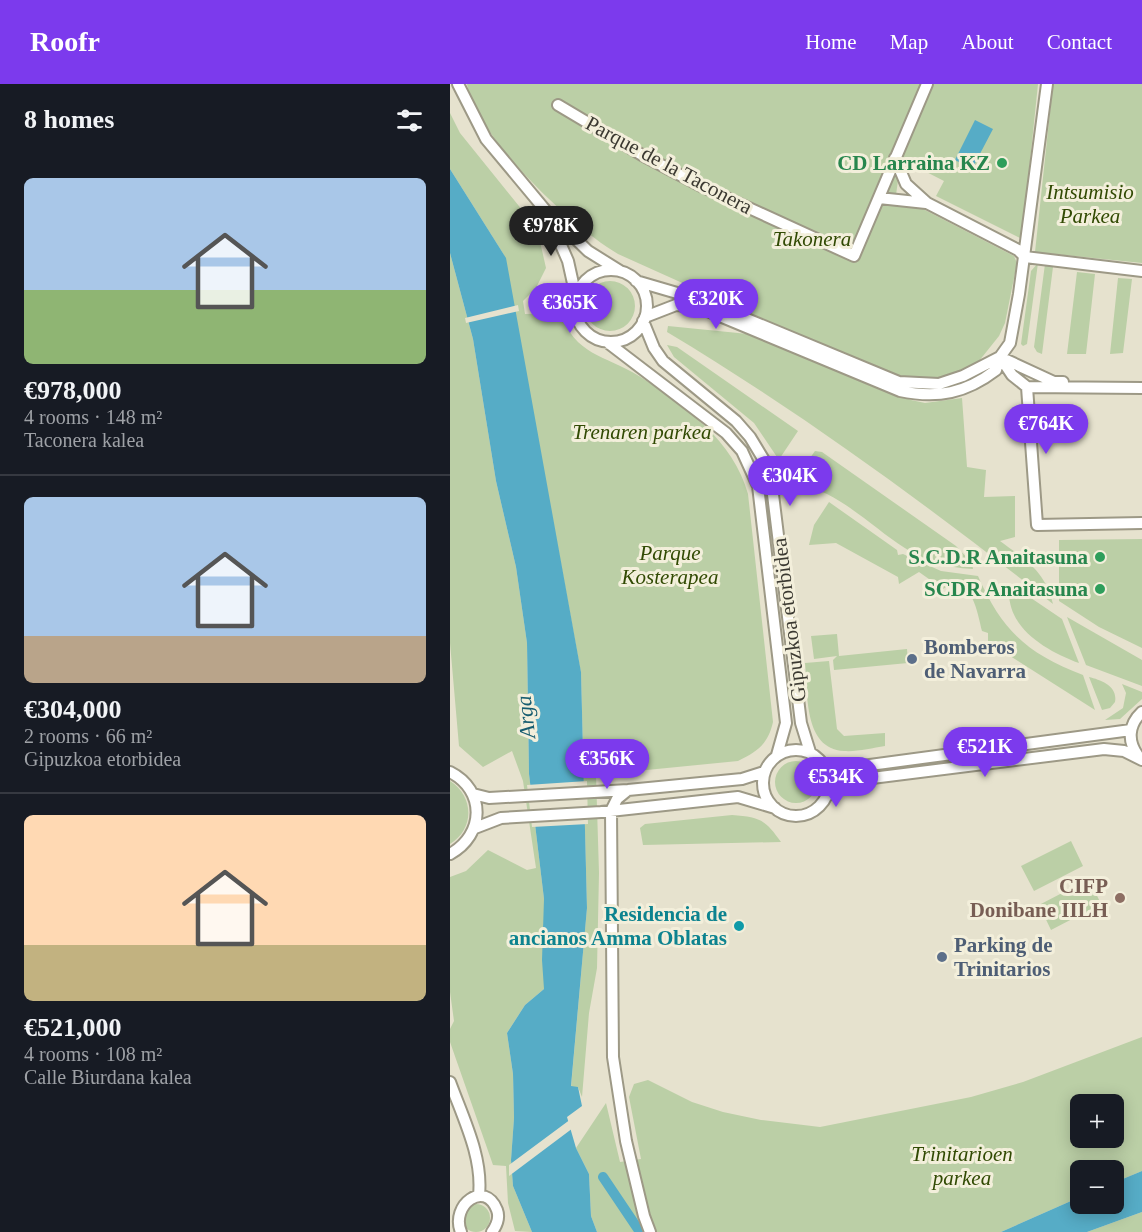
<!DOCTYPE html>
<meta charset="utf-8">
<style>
:root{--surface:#171b24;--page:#242831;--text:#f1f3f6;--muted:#9ea1a6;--line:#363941;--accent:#7c3aed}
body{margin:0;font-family:"Times New Roman",serif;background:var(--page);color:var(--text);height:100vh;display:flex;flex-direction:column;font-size:22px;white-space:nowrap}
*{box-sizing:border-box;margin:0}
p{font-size:20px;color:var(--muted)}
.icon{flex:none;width:33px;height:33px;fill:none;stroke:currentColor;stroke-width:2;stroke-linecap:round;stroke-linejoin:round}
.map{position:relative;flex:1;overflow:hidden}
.panel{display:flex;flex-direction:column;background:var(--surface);width:450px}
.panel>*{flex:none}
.fabs{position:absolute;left:620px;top:1010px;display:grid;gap:12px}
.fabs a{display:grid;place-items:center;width:54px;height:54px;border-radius:9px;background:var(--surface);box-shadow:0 3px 15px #0003;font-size:30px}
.price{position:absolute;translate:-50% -51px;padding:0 14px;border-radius:21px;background:var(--accent);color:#fff;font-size:20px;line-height:39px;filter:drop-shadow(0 2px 3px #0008)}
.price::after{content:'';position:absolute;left:50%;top:36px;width:18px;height:14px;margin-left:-9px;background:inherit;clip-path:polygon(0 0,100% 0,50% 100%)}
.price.on{background:#222;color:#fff}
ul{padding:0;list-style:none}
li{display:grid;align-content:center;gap:12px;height:318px;padding:0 24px}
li+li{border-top:2px solid var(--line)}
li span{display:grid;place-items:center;height:186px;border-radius:9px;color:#555}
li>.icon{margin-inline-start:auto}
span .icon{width:108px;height:108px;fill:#fffc;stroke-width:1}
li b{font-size:26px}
h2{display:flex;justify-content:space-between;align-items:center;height:72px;padding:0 24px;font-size:26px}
header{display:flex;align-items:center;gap:36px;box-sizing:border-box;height:84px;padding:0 30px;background:var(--accent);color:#fff}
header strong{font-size:28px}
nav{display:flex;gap:33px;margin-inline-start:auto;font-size:21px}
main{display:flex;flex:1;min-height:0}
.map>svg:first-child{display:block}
.green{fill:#bbcfa6;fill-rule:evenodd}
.water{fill:#56acc6}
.pier{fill:#e6e2ce}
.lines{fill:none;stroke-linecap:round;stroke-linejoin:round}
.canal{stroke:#56acc6;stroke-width:10}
.minor-casing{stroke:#9d9986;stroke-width:14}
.minor{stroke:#fff;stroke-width:10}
.leisure-dot{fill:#2e9e5b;stroke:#f3efdb;stroke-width:2}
.service-dot{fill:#5c6f8a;stroke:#f3efdb;stroke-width:2}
.education-dot{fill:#8d6e63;stroke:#f3efdb;stroke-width:2}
.culture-dot{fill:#0f9aa8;stroke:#f3efdb;stroke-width:2}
.labels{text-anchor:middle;stroke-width:6;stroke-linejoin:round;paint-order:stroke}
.leisure-label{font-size:21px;font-weight:bold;fill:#27864d;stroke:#f3efdb;text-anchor:end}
.street-label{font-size:21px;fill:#3b3931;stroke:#f3efdb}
.park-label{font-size:21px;font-style:italic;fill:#314a03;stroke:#f3efdb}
.service-label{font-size:21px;font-weight:bold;fill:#4e5e75;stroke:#f3efdb;text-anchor:start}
.education-label{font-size:21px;font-weight:bold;fill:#785e54;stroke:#f3efdb;text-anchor:end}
.culture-label{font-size:21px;font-weight:bold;fill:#0d838f;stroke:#f3efdb;text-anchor:end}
.water-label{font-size:22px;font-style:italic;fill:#175d70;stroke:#f3efdb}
</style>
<header>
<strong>Roofr</strong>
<nav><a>Home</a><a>Map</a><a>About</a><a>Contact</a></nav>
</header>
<main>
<section class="panel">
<h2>8 homes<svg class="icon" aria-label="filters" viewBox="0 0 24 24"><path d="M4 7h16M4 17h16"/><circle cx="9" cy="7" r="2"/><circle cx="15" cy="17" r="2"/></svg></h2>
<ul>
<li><span style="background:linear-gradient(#a9c7e8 60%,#8fb573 0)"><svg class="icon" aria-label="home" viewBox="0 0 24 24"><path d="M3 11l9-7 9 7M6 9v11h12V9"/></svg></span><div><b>€978,000</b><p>4 rooms · 148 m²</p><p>Taconera kalea</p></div></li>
<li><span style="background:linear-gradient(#a9c7e8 75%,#b9a48a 0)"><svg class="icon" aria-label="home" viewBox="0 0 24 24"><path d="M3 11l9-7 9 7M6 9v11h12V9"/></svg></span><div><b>€304,000</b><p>2 rooms · 66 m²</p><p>Gipuzkoa etorbidea</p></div></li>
<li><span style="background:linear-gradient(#ffd9b3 70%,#c2b280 0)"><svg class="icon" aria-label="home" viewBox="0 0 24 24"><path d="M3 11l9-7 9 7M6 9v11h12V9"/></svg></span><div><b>€521,000</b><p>4 rooms · 108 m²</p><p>Calle Biurdana kalea</p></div></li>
</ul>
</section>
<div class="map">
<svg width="692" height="1148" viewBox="0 0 692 1148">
<rect width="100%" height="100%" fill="#e6e2ce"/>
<!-- green -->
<path class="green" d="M17,0H588L572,155L486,112L494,97L451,75L446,111L564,172L567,179L555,239L549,252L525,282L496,298L443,294L168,170C123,144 26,53 17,0Z
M603,0H692V179L585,168Z
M0,29L10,49L77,132L89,153L96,184L86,204L73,217L75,230L111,229C124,271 155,271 189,292C234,321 284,357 298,410L323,638C318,660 308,667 288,677L146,691L149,789L147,884L139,929L132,1013L128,1003H121L137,824L131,589L54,171L0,85Z
M0,169L23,255L46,397L66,483L77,559L79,690L94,815V905L75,921L57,949L63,990L64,1034L61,1076L63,1102L82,1148L65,1147L58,1119L56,1082L43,1081L0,958V945L4,937L0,908V793L16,787L38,766L77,786L86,784L73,697L62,667L33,683L9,662L0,559Z
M588,179L577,260L573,262L571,260L581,187Z
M595,180L603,183L592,270L587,268L584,263Z
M627,188L645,190L636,270H617Z
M668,194L682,195L673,269L660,270Z
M135 222a25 25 0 1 1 50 0a25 25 0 1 1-50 0Z
M218,242L298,250L461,316L475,319L512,314L517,383L536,386L534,413L565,412V453L550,457C577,477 595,487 603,520C480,423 352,329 217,248Z
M217,261L227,263L348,347L330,374L327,373L304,339L224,273Z
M365,367L372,368L506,462L522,479L523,485C454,482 432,439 377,410C366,405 353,403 342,399Z
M379,418L447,466L448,471L453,470L491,487L528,492C552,547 578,570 633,591L645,626L538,558V549L532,547C528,531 524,504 506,498L493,505L469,488L449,500L448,493L386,459L359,461L364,441Z
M692,455V564L649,543L609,517V456Z
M559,507L578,512L612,535L629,579C597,567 558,545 559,507Z
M617,533L692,576V602L636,581Z
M387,550L389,572L457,565L458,579L384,586L383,576L387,572L364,575L361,552Z
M379,577L387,645L394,652L435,649V662C422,664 407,668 394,667C353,665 358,608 355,579Z
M639,593C651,596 668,602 665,618L660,624L652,626Z
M672,600L692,608V615L670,635L655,636L673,624L676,609Z
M325 698a21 21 0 1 1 42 0a21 21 0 1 1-42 0Z
M0,697C24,712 25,745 0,760Z
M282,731C309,733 315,735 331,758L193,761L190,744L195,740Z
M621,757L633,782L584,807L571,782Z
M639,795L651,820L601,846L589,821Z
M692,953V1087L663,1099V1086H630V1113L551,1148H147L141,1132L139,1090L126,1064L156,1019L170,1078L191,1075L179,1013L184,1000L198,996L242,1018L273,1028L311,1036L370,1043L521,1013L573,998ZM630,1020H663V1053H630Z
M12 1134a14 14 0 1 1 28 0a14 14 0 1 1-28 0Z
M692,1128V1148H637Z"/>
<!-- water -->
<path class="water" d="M525,36L543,45L522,85L505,76Z
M0,85L56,174L131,588L137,824L121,1002L128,1003L132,1022L117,1033L126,1064L139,1090L141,1132L147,1148H82L63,1102L61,1076L64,1034L63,990L57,949L75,921L94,905L92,876L94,815L79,690L77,559L66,483L46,397L23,255L0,169Z
M692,1087V1128L637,1148H551L630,1113V1119H663V1099Z"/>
<!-- pier -->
<path class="pier" d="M68,221L69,227L16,239L15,234Z
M137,697L138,740L82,743L77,701Z
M121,1035L123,1044L59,1092V1081Z"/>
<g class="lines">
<!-- canal -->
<path class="canal" d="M153,1093L190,1148"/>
<defs>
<path id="minor" d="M8,0L36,55L96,127L118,177L126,213
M108,21L192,71L253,103L404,172L477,0
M445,74L456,100L477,119L568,166L575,173
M429,114L476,119
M99,129L138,167L170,187
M575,173L692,187
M125 222a36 36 0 1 1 72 0a36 36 0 1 1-72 0Z
M186,197L251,216L449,298L489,300L513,292L550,273
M195,233L226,221L248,223L450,307C488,315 516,309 546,286L550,273L560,259L569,210L597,0
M193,237L204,264L213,277L286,337L300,353L320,386L351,639L360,668
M157,258L276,349L292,367L308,402L336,639L327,671
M550,273L562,291L577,303L692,304
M550,273L604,298H613
M577,303L587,441L692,439
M313 699a33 33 0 1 1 66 0a33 33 0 1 1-66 0Z
M689,673C677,658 678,641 692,628
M375,682L405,683L681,646
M0,688C36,706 35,751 0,770
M178,706L167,715L161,727L163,973L176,1057L194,1132L200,1148
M23,710L39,714L178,706L292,695L314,688
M378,711L406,696L654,665L674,667L692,676
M25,744L51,734L151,728L288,713L325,724
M0,998C13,1034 33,1073 29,1111
M11,1148C0,1121 35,1095 47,1126C50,1134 47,1141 42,1148"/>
</defs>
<!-- minor casing -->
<use href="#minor" class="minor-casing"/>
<!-- minor -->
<use href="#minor" class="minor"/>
</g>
<!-- markers -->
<g class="leisure-dot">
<circle cx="552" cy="79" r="6"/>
<circle cx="650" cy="473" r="6"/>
<circle cx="650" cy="505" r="6"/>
</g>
<g class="service-dot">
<circle cx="462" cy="575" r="6"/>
<circle cx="492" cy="873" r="6"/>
</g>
<circle class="education-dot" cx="670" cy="814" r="6"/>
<circle class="culture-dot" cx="289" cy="842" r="6"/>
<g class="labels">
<!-- leisure labels -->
<g class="leisure-label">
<text x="540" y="86">CD Larraina KZ</text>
<text x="638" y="480">S.C.D.R Anaitasuna</text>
<text x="638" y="512">SCDR Anaitasuna</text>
</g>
<!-- street labels -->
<g class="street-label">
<text transform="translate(219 81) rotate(28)" y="7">Parque de la Taconera</text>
<text transform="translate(339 536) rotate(-97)" y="7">Gipuzkoa etorbidea</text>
</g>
<!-- park labels -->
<g class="park-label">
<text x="640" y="115">Intsumisio<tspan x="640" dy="24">Parkea</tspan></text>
<text x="362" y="162">Takonera</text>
<text x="192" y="355">Trenaren parkea</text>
<text x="220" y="476">Parque<tspan x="220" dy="24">Kosterapea</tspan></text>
<text x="512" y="1077">Trinitarioen<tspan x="512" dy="24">parkea</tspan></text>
</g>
<!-- service labels -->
<g class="service-label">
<text x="474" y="570">Bomberos<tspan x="474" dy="24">de Navarra</tspan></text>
<text x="504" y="868">Parking de<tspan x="504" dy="24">Trinitarios</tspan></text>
</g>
<!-- education labels -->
<g class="education-label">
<text x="658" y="809">CIFP<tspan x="658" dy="24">Donibane IILH</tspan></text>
</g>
<!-- culture labels -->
<g class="culture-label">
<text x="277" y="837">Residencia de<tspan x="277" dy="24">ancianos Amma Oblatas</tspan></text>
</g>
<!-- water labels -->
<g class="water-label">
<text transform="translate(75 633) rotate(-96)" y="8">Arga</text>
</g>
</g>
</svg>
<div class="fabs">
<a>+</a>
<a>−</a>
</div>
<b class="price on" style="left:101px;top:173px">€978K</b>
<b class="price" style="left:266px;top:246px">€320K</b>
<b class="price" style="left:120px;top:250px">€365K</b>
<b class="price" style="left:596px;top:371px">€764K</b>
<b class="price" style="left:340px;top:423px">€304K</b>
<b class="price" style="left:535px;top:694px">€521K</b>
<b class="price" style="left:157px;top:706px">€356K</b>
<b class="price" style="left:386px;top:724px">€534K</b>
</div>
</main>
